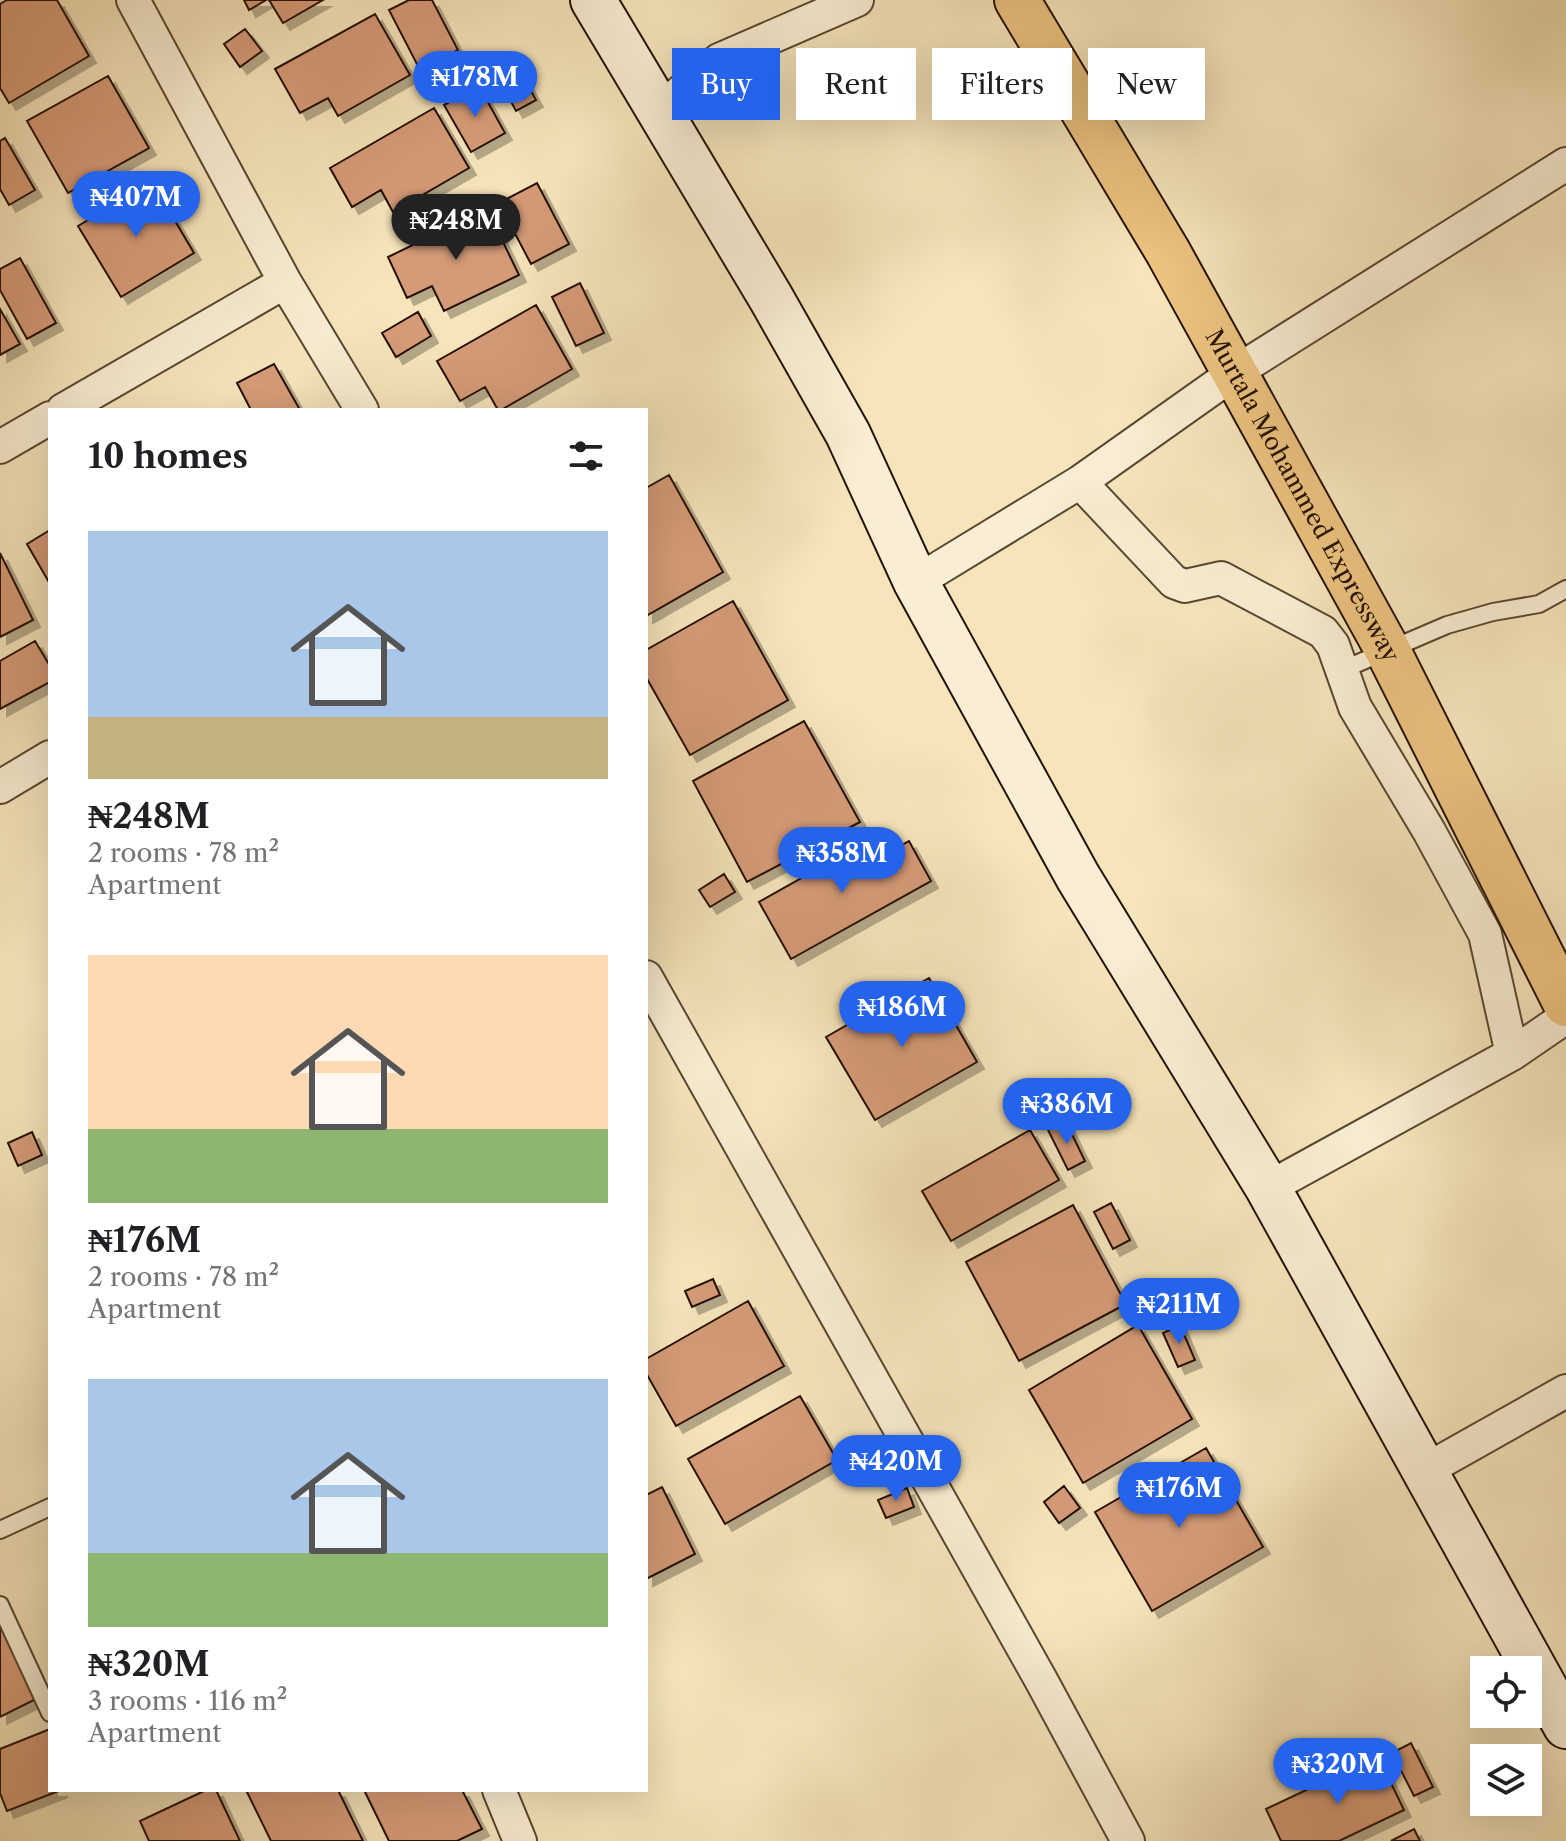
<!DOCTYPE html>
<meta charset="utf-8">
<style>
:root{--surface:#fff;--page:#f6f6f6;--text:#202124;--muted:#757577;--accent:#2563eb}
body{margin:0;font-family:"Libre Caslon Text",serif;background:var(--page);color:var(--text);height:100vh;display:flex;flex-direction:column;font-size:30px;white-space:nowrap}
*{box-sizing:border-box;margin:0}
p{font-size:26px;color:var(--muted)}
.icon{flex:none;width:44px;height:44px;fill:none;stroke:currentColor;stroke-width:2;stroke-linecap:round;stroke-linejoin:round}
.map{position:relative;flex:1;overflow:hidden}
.panel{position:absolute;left:48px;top:408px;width:600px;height:1384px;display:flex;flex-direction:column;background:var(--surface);border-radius:0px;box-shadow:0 8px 32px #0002}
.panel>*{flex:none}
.banner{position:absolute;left:672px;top:48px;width:760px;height:72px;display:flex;gap:16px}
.controls{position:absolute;left:1470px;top:1656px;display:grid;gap:16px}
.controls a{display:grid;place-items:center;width:72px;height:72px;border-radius:0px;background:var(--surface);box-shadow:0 8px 32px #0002;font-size:40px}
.price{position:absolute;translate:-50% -68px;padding:0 18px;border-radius:28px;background:var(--accent);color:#fff;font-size:26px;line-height:52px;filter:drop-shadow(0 2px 4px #0008)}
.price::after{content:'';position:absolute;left:50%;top:48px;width:24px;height:18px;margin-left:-12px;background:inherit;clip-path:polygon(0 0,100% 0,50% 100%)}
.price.current{background:#222;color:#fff}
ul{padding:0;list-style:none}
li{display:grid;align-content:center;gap:16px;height:424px;padding:0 40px}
li span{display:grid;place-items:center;height:248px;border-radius:0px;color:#555}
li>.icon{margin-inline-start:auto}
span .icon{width:144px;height:144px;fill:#fffc;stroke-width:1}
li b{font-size:34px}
h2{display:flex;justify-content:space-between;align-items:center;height:96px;padding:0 40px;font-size:34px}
.chip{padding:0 28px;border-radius:0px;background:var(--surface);box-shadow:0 8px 32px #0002;font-size:28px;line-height:72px}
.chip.current{background:var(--accent);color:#fff}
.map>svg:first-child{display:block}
.building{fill:#d59b78;stroke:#251102;stroke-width:2;filter:url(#shadow)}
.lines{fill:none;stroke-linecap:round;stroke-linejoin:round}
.service-casing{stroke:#594630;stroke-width:20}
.minor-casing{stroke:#594630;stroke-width:36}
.secondary-casing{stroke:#251102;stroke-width:48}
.primary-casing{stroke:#251102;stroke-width:48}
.service{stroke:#f9eed3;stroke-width:16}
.minor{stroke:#f9eed3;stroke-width:32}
.secondary{stroke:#f9eed3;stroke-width:44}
.primary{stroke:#ebc27e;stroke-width:44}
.labels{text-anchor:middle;stroke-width:6;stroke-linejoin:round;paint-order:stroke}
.street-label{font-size:24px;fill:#251102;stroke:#f9eed3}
</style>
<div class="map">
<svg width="1566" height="1841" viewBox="0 0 1566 1841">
<defs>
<filter id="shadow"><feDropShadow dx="7" dy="7" stdDeviation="0" flood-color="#0004"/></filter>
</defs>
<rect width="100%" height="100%" fill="#f6e5bb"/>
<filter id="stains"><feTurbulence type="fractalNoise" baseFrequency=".0025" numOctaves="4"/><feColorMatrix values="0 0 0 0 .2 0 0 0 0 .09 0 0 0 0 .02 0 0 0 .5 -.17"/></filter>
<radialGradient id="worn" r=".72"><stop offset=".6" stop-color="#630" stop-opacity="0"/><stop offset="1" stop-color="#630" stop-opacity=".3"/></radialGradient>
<!-- building -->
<path class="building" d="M7,0H57L89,56L9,103L0,88V4Z
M244,0H266L249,10Z
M269,0H323L283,23Z
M409,0H432L458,50L420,70L389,10Z
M375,14L410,75L338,116L328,98L300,113L275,69Z
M245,29L262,51L240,67L224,44Z
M520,71L536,100L516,111L500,81Z
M108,76L149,148L68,193L27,121Z
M479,86L505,133L471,152L444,105Z
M434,108L469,168L393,212L381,190L352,207L330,168Z
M5,138L35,190L9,205L0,189V141Z
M152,182L194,253L121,297L78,226Z
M537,183L569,244L531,264L499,203Z
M487,209L519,275L444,311L432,286L407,298L388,257Z
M20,258L56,323L27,339L0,290V269Z
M580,283L604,333L576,346L552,297Z
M536,305L572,369L501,410H498L485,387L460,401L437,361Z
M0,309L20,344L0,355Z
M418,312L431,336L396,357L382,333Z
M274,364L300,410H251L237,383Z
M669,475L723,572L646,616V488Z
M50,530V584L27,544Z
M0,553L33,620L0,637Z
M733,601L788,700L690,755L646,677V650Z
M35,641L50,666V682L0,709V661Z
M804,721L860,822L747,882L693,781Z
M871,839L881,856L909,841L931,881L791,959L759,902Z
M724,874L735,892L710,907L699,890Z
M929,978L977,1062L875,1120L826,1037Z
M1066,1122L1085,1161L1068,1170L1048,1130Z
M1030,1130L1059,1180L951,1241L922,1191Z
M32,1132L42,1155L18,1166L8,1143Z
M1111,1203L1130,1240L1113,1249L1094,1212Z
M1073,1205L1126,1304L1019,1361L966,1262Z
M713,1279L720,1295L692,1307L685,1291Z
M748,1301L784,1366L676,1426L646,1373V1359Z
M1138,1325L1192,1419L1083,1483L1029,1390Z
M1180,1325L1195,1360L1178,1367L1163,1333Z
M800,1396L837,1460L725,1524L688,1459Z
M1206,1448L1263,1547L1152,1611L1095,1512Z
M1064,1486L1080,1508L1059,1523L1044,1502Z
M662,1487L695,1554L646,1579V1495Z
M907,1488L914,1507L886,1518L878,1500Z
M0,1612L42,1696L0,1717Z
M50,1729V1790H61L7,1811L0,1793V1749Z
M1411,1743L1433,1787L1414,1796L1392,1753Z
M1378,1756L1404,1810L1339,1841H1281L1266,1809Z
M206,1790H216L240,1841H149L140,1821Z
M246,1790H338L363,1841H271Z
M364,1790H462L482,1829L457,1841H389Z
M1414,1829L1420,1841H1391Z"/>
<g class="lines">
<defs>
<path id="service" d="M1342,670L1447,625L1493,612L1539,604L1566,589
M0,1530L50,1507
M0,1605L50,1713"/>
<path id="minor" d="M133,0L285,282L362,410
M659,110L719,60L857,0
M63,410L285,282
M0,447L50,418
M1080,482L1174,582L1185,586L1221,578L1323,632L1333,645L1355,707L1429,831L1485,934L1512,1054
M916,582L1080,482L1234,373L1566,164
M0,787L50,757
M646,977L1041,1680L1128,1841
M1268,1188L1512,1054L1566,1017
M1424,1471L1566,1391
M499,1790L520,1841"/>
<path id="secondary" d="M593,0L771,298L848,434L916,582L1078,877L1268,1188L1566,1726"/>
<g id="primary">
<path id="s1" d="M1017,0L1168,252L1387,649L1566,1004"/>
</g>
</defs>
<!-- service casing -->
<use href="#service" class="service-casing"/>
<!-- minor casing -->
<use href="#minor" class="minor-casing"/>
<!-- secondary casing -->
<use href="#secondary" class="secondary-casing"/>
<!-- primary casing -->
<use href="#primary" class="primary-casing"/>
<!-- service -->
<use href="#service" class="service"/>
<!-- minor -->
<use href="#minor" class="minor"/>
<!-- secondary -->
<use href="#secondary" class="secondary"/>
<!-- primary -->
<use href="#primary" class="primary"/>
</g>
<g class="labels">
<!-- street labels -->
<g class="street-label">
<text dy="8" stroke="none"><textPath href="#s1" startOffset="572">Murtala Mohammed Expressway</textPath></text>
</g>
</g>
<rect width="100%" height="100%" filter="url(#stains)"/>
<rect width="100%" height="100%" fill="url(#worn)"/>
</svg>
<div class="controls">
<a><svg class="icon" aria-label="locate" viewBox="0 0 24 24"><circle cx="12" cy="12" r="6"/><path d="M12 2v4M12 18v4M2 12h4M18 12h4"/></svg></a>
<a><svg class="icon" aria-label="layers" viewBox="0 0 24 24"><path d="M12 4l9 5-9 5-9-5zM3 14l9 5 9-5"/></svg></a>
</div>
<b class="price" style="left:475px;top:119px">₦178M</b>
<b class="price" style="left:136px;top:239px">₦407M</b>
<b class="price current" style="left:456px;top:262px">₦248M</b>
<b class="price" style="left:842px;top:895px">₦358M</b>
<b class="price" style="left:902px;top:1049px">₦186M</b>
<b class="price" style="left:1067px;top:1146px">₦386M</b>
<b class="price" style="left:1179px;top:1346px">₦211M</b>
<b class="price" style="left:896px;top:1503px">₦420M</b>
<b class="price" style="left:1179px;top:1530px">₦176M</b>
<b class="price" style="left:1338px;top:1806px">₦320M</b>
<div class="banner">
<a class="chip current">Buy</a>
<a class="chip">Rent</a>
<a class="chip">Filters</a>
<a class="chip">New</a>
</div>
<section class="panel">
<h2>10 homes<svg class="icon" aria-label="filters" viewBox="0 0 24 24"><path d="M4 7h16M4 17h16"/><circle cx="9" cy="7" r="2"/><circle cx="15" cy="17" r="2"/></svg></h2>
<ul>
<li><span style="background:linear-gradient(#a9c7e8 75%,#c2b280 0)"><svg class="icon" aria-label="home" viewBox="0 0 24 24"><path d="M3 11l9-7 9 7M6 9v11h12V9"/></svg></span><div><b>₦248M</b><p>2 rooms · 78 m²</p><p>Apartment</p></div></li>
<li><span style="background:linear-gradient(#ffd9b3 70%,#8fb573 0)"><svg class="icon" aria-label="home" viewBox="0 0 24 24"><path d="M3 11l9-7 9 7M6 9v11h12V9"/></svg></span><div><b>₦176M</b><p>2 rooms · 78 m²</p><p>Apartment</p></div></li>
<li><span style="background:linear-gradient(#a9c7e8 70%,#8fb573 0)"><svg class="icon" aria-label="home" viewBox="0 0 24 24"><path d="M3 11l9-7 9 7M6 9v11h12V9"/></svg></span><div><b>₦320M</b><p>3 rooms · 116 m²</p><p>Apartment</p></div></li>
</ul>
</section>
</div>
